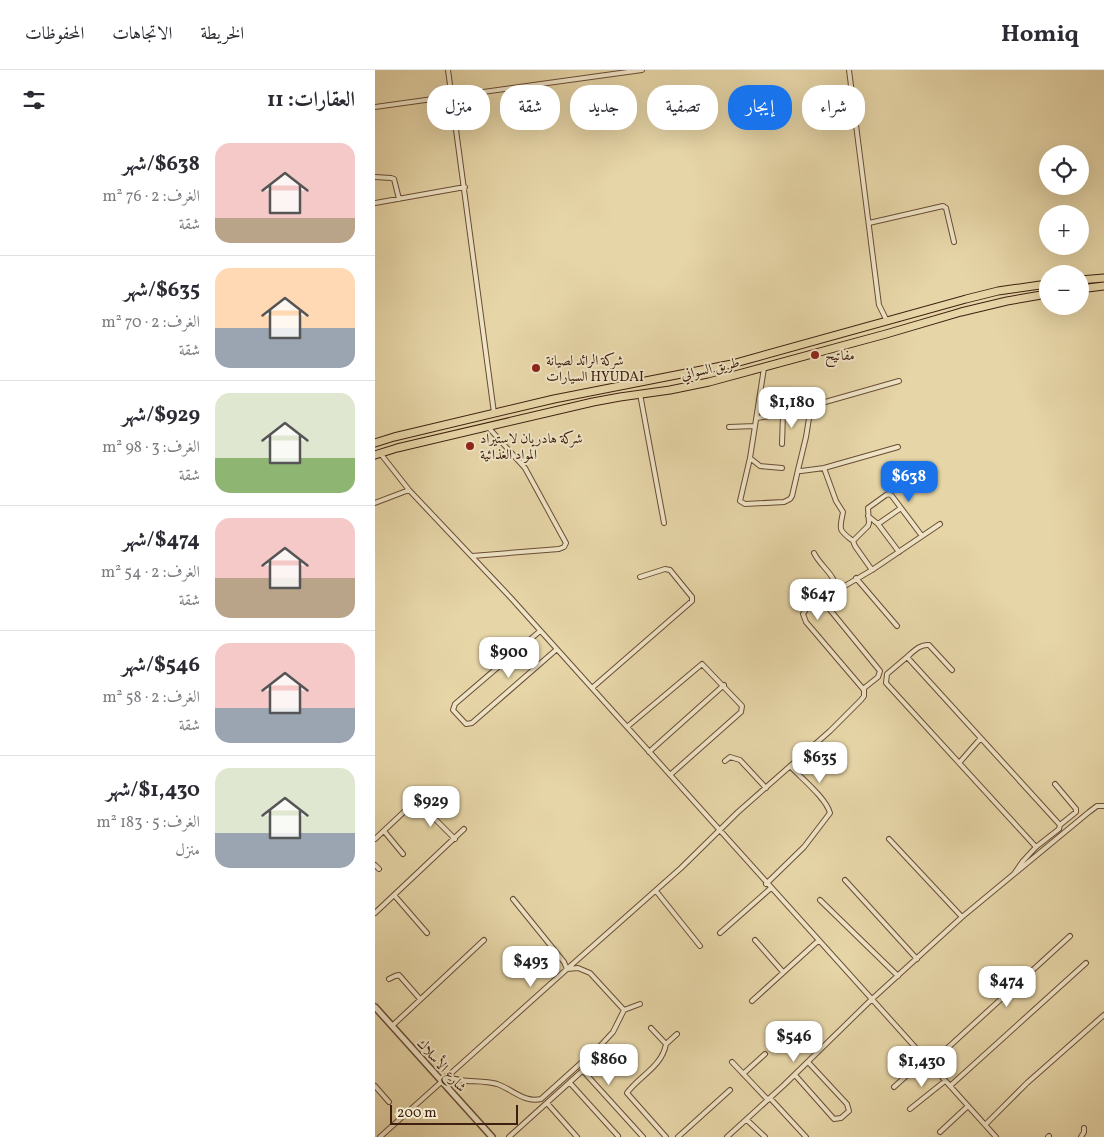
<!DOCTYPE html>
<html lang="ar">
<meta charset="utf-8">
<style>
:root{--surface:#fff;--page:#f2f2f3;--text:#2b2b33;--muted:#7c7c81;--line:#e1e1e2;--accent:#1a73e8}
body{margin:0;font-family:Vollkorn,Amiri,serif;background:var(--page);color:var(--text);direction:rtl;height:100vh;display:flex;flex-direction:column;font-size:19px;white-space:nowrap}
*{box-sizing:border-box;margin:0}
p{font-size:16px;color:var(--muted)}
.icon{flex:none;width:28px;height:28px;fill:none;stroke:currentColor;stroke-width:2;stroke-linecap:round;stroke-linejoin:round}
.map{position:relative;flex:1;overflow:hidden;direction:ltr}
.panel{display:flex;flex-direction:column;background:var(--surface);width:375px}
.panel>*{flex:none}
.hud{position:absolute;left:15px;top:15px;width:475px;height:45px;direction:rtl;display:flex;gap:10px}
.tools{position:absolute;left:664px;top:75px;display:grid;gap:10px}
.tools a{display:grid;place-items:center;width:50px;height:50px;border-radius:50%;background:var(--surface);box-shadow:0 5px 20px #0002;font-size:25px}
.scale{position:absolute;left:15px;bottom:12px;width:128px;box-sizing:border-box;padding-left:5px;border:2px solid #3f2010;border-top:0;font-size:14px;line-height:18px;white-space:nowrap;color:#3f2010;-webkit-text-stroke:4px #efe4c6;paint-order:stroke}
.price{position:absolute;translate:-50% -42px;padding:0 11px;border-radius:10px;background:#fff;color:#222;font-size:16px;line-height:32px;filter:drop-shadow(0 1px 2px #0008)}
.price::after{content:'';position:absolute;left:50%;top:30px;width:15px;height:11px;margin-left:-8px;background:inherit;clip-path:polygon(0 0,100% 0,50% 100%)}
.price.on{background:var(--accent);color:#fff}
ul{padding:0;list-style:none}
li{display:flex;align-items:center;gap:15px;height:125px;padding:0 20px}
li+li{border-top:1px solid var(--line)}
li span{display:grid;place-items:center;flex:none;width:140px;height:100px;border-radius:15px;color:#555}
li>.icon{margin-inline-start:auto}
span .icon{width:60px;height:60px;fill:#fffc;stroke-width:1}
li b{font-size:21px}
h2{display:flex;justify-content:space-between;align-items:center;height:60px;padding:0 20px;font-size:21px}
.tag{padding:0 18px;border-radius:20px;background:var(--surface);box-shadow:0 5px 20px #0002;font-size:18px;line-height:45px}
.tag.on{background:var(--accent);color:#fff}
header{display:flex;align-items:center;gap:30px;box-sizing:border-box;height:70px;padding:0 25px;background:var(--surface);border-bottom:1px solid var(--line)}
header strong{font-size:24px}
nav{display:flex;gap:28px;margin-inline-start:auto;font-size:18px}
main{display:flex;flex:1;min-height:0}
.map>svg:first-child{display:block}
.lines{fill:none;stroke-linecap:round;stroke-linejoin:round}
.minor-casing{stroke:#694d36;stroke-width:6}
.tertiary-casing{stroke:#694d36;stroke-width:8}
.trunk-casing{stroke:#3f2010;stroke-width:9}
.minor{stroke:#efe4c6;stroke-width:4}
.tertiary{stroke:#efe4c6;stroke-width:5}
.trunk{stroke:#e6d5a7;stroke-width:7}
.poi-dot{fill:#8f2418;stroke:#efe4c6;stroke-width:2}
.labels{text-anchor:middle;stroke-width:4;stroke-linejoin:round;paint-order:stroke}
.poi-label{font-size:14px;fill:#3f2010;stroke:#efe4c6;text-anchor:start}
.street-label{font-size:14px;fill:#3f2010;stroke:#efe4c6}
</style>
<header>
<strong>Homiq</strong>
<nav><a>الخريطة</a><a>الاتجاهات</a><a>المحفوظات</a></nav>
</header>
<main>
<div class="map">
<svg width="729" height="1067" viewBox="0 0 729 1067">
<rect width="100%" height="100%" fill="#e6d5a7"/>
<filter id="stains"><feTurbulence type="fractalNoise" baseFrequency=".004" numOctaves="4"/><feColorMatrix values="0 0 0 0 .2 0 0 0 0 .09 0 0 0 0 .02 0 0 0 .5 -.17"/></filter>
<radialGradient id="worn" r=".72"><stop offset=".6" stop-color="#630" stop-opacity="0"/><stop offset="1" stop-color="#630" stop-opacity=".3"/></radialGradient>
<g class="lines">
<defs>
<path id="minor" d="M73,0L119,343
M474,0L504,235L512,251
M0,37L267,0
M0,107L16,108L19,109L24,129
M0,133L90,117
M494,153L568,136L571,138L579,172
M389,298L375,388L385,396L407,398
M265,324L289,453
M436,336L431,367L423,400L426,401L449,398L523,377
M382,348L408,344L524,311
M354,357L380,356
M407,374L408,344
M5,383L34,420L136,528L621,1067
M375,388L365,431L370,434L409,432L415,429L417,426L423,400
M449,398L461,431L468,442C465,459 462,459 478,471
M0,433L34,420
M493,446L503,454L524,482
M503,454L526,438
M439,483C445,496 463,507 461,521
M97,486L184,479L189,477L191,473L150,398L113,357
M497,500L480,476L478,471L493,456L494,453L493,438L511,425L514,424L517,426L547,466
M481,508L522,556
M447,530L505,601L503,607L488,619
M165,561L80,634L78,640L91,654L97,653L182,579
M532,587C539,581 545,574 554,575L577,600
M217,618L317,531V527L295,500L290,499L265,507
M252,657L327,594L367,636L366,642L295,705
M274,682L349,615
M350,691L355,687L365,690L391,718
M584,693L605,669
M680,714L701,739V742L685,755
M46,735L80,769
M9,761L28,784
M0,769L49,723
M514,769L587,847
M0,795L4,799
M639,804L648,791L661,777L684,759L685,755L532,587L512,604L511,613L661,777
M470,810L542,889
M391,814L429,777L455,743C451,728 426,708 415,696
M281,821L325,876
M19,825L52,863
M138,829L189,892L192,899L306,798L363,742L455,661L486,630L489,626V620L431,552L428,544L432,538L497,500L565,454
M445,830L523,906
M0,843L89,759
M345,863L396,818
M380,870L408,902
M14,909L20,906L24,905L45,929
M377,931L443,871
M17,956L109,870
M276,958L291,974C287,997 264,1006 252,1023L291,1067
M291,974L302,964
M357,992L393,1030
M555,994L695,866
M368,1004L390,984
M420,1005L459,1049L466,1048L474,1041L472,1034L433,992
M71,1006C88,1014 105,1009 122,1014C137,1019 149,1033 166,1029L226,975L238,962L249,940L265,934
M195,1013L243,1066
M0,1016L14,1032
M575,1016L711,893
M519,1017L550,989
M395,1028L431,1067
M172,1033L202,1067
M535,1039L570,1011
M372,1050L390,1067
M610,1055L652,1013L729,945
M565,1062L593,1036
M5,1067L192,899L203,898L215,903L249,940
M134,1067L206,1002H209L268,1067
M303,1067L355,1020
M352,1067L409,1015L496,930L587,847L714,742L722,736H729
M673,1067L674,1066
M706,1067L709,1062V1058"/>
<path id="tertiary" d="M0,937L117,1067"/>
<path id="trunk" d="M705,210L729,208
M705,219L729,216
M0,373L19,367L179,329L357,294L591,229L623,221L672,214
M0,385L22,378L218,332L245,327L295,320L334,312L511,264L586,242L632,231L672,224"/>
</defs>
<!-- minor casing -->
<use href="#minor" class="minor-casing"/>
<!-- tertiary casing -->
<use href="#tertiary" class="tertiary-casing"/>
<!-- trunk casing -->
<use href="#trunk" class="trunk-casing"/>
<!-- minor -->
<use href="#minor" class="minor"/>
<!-- tertiary -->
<use href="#tertiary" class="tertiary"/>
<!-- trunk -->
<use href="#trunk" class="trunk"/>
</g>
<!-- markers -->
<g class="poi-dot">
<circle cx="440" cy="285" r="5"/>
<circle cx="161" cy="298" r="5"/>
<circle cx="95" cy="376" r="5"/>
</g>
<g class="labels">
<!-- poi labels -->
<g class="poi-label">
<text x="450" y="290">مفاتيح</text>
<text x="171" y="295">شركة الرائد لصيانة<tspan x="171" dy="16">السيارات HYUDAI</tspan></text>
<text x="105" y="373">شركة هادريان لاستيراد<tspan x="105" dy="16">المواد الغذائية</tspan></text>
</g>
<!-- street labels -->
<g class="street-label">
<text transform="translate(335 298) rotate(-13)" y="5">طريق السواني</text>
<text transform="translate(67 995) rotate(48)" y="5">شارع الأسلاك</text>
</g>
</g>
<rect width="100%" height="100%" filter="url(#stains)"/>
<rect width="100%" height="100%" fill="url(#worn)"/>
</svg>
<div class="tools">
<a><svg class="icon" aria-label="locate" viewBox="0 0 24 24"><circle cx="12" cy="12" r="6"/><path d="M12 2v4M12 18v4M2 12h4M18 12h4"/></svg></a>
<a>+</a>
<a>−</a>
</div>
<div class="scale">200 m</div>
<b class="price" style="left:417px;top:359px">$1,180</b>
<b class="price on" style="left:534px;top:433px">$638</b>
<b class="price" style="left:443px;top:551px">$647</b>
<b class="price" style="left:134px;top:609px">$900</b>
<b class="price" style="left:445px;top:714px">$635</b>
<b class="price" style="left:56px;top:758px">$929</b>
<b class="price" style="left:156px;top:918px">$493</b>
<b class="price" style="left:632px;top:938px">$474</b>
<b class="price" style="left:419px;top:993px">$546</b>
<b class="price" style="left:234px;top:1016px">$860</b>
<b class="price" style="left:547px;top:1018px">$1,430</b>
<div class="hud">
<a class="tag">شراء</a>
<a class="tag on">إيجار</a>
<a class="tag">تصفية</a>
<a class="tag">جديد</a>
<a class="tag">شقة</a>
<a class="tag">منزل</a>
</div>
</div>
<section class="panel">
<h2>العقارات: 11<svg class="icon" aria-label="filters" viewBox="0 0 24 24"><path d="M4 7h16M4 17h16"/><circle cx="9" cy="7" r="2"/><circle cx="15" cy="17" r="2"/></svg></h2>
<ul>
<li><span style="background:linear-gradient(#f6c9c9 75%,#b9a48a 0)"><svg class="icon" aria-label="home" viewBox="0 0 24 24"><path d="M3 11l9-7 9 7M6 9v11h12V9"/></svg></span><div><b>$638/شهر</b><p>الغرف: 2 · 76 m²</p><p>شقة</p></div></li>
<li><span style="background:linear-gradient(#ffd9b3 60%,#9aa5b1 0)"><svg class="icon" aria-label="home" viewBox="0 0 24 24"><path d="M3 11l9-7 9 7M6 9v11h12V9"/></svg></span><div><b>$635/شهر</b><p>الغرف: 2 · 70 m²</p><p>شقة</p></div></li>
<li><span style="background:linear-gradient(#dfe7d0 65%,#8fb573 0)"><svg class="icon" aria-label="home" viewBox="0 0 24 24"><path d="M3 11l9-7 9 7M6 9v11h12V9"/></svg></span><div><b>$929/شهر</b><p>الغرف: 3 · 98 m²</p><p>شقة</p></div></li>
<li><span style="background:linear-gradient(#f6c9c9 60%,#b9a48a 0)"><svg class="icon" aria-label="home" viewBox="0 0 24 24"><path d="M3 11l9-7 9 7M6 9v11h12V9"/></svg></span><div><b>$474/شهر</b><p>الغرف: 2 · 54 m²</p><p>شقة</p></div></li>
<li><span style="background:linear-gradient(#f6c9c9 65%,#9aa5b1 0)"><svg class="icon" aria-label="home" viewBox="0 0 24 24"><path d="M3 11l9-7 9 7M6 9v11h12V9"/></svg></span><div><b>$546/شهر</b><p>الغرف: 2 · 58 m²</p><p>شقة</p></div></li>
<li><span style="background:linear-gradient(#dfe7d0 65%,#9aa5b1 0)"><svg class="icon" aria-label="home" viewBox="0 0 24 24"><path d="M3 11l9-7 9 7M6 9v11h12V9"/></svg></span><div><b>$1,430/شهر</b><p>الغرف: 5 · 183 m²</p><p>منزل</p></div></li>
</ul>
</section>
</main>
